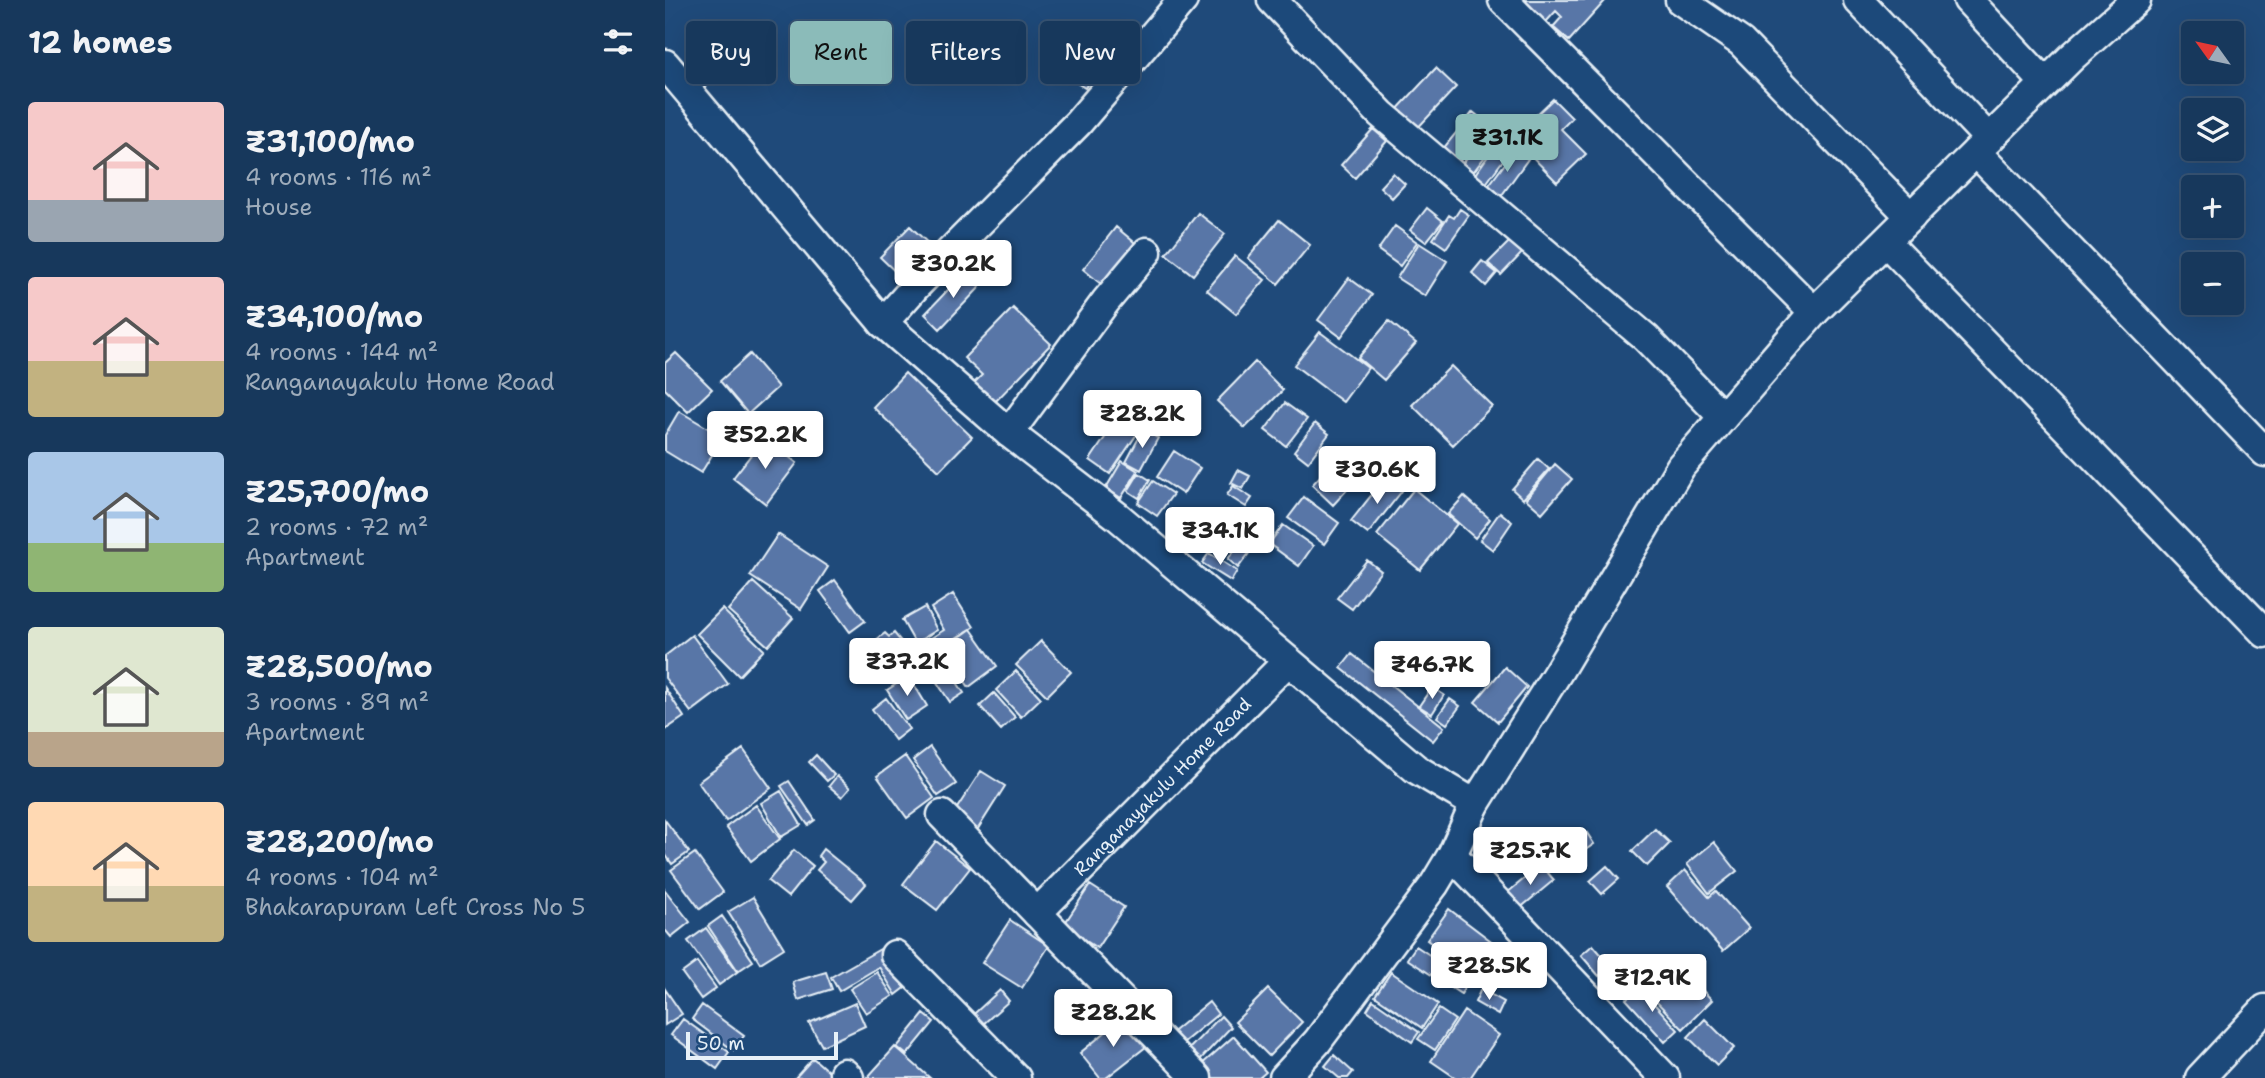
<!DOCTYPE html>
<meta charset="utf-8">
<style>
:root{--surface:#17385c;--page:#244365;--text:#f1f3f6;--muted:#9eacbb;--line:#365272;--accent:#8bbbb9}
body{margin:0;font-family:"Shantell Sans",sans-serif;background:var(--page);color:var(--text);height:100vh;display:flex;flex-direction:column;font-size:26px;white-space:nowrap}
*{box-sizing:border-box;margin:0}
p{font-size:23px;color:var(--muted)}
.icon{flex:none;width:38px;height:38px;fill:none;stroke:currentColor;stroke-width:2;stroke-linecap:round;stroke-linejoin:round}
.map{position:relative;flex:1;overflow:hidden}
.side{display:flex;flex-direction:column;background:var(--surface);width:665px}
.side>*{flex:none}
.top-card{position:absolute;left:21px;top:21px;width:665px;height:63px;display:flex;gap:14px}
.needle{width:46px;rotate:303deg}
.tools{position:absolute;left:1516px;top:21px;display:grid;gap:14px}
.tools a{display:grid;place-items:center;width:63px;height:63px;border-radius:7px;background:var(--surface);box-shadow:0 7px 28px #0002,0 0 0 2px var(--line);font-size:35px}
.scale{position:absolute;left:21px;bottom:18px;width:152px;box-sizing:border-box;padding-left:7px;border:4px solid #e8f1f8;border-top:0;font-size:19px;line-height:24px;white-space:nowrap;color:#e8f1f8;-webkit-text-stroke:5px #1f4a7a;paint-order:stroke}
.price{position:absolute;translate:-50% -60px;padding:0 16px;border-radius:7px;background:#fff;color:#222;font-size:23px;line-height:46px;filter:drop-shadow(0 2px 4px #0008)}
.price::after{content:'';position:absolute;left:50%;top:42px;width:21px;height:16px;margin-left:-10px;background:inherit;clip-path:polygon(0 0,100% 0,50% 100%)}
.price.selected{background:var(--accent);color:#111}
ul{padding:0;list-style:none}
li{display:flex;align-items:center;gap:21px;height:175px;padding:0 28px}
li span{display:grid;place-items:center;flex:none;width:196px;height:140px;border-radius:7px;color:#555}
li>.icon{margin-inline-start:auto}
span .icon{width:84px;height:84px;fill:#fffc;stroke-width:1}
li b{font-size:30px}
h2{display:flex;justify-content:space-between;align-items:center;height:84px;padding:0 28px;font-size:30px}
.chip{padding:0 24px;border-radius:7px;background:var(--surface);box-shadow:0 7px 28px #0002,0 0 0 2px var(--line);font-size:24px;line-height:63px}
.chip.selected{background:var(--accent);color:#111}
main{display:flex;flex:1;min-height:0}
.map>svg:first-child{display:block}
.building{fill:#5976a7;stroke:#e8f1f8;stroke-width:2}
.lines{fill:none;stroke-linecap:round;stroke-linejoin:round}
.minor-casing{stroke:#e8f1f8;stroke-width:33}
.minor{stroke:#1f4a7a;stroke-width:28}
.labels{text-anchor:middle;stroke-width:5;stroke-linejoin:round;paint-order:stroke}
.street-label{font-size:18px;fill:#e8f1f8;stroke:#1f4a7a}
</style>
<main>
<section class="side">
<h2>12 homes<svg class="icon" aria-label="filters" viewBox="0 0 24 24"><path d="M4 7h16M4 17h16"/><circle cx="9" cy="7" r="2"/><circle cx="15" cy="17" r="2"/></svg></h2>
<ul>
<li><span style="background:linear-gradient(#f6c9c9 70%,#9aa5b1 0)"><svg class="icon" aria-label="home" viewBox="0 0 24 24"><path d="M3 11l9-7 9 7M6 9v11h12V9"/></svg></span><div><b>₹31,100/mo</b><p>4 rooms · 116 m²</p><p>House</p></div></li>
<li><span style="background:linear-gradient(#f6c9c9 60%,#c2b280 0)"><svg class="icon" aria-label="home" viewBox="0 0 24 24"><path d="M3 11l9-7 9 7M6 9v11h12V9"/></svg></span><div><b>₹34,100/mo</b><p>4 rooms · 144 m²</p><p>Ranganayakulu Home Road</p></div></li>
<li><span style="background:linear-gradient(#a9c7e8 65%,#8fb573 0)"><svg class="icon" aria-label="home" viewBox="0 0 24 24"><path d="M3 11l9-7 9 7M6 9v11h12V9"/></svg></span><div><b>₹25,700/mo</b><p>2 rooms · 72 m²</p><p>Apartment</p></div></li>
<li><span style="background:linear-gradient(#dfe7d0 75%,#b9a48a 0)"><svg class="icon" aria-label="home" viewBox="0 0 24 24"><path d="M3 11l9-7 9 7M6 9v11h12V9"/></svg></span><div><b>₹28,500/mo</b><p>3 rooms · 89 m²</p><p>Apartment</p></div></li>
<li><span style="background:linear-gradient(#ffd9b3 60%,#c2b280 0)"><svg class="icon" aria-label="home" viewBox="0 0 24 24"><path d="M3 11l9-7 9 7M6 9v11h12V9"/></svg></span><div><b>₹28,200/mo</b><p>4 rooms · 104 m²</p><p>Bhakarapuram Left Cross No 5</p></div></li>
</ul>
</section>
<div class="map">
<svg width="1600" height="1078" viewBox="0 0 1600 1078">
<rect width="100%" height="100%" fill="#1f4a7a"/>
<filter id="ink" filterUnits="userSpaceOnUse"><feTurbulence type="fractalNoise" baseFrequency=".0143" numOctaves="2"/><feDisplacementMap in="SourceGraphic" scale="14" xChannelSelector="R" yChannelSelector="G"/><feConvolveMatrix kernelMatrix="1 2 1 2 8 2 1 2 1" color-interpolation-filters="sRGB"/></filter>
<g filter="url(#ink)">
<!-- building -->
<path class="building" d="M857,0H939L940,1L904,41L888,27L897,17L891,11L881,22Z
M420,33L444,47L420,88L396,73Z
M771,68L791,87L747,134L727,115Z
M888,99L907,118L896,129L921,154L892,182L848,137Z
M808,112L823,124L793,163L777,150Z
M825,127L836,135L806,175L795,167Z
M708,129L722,141L690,178L676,165Z
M837,137L849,145L820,185L808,177Z
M850,150L863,159L834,199L821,189Z
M728,173L740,184L727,198L715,187Z
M762,208L778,221L761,242L745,230Z
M795,209L804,215L781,248L768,239L784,215L789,218Z
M533,213L560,234L528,275L501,254Z
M614,220L645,245L613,284L583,258Z
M245,226L269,249L239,280L215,257Z
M730,226L752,242L735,266L713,250Z
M451,227L475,247L442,289L418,269Z
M847,239L859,251L836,275L823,263Z
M754,243L782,261L760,296L732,278Z
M570,256L600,280L571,314L542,290Z
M817,261L832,273L821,286L807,273Z
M300,272L315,287L275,329L260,314Z
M684,278L707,295L676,337L653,320Z
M348,308L386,344L327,405L307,385L317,375L299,358Z
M724,321L751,343L719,380L693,358Z
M655,332L703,368L678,402L629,365Z
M11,353L47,389L23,412L0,389V363Z
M85,354L113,387L83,414L55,381Z
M590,362L618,390L580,428L552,401Z
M786,366L827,406L788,445L747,405Z
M240,373L307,437L274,471L208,407Z
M620,403L642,419L621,446L600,430Z
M459,409L480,422L445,474L425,460Z
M14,411L58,437L36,473L0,451V435Z
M650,423L664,434L643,462L629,451Z
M478,430L493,438L476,470L461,462Z
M99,438L132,463L101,504L68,478Z
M509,451L535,468L518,494L492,477Z
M873,459L884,469L858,499L847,489Z
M670,460L691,480L668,505L647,485Z
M457,461L473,471L456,498L441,488Z
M890,464L907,479L877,513L861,499Z
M573,470L585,476L578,489L566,483Z
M474,473L485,480L474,498L463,491Z
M720,478L737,491L703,534L686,521Z
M488,481L508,494L492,516L473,503Z
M568,486L587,498L581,507L562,495Z
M749,489L792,524L755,570L712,535Z
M799,496L825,519L810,538L783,514Z
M639,497L674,523L659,544L623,518Z
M835,512L847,522L828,550L815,540Z
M618,525L648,546L634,566L604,544Z
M578,531L593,540L588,547L574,539Z
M113,534L163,567L136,609L85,576Z
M574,544L585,552L573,568L563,559Z
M544,553L572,571L566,581L537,563Z
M702,560L716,571L687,609L672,598Z
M170,580L200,621L185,632L155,591Z
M88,582L128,618L103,646L63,610Z
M288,594L309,627L256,659L250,648L279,630L266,608Z
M260,607L272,630L250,643L237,620Z
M57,609L99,650L74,676L32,634Z
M306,629L332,666L304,687L277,650Z
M220,633L224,637L229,633L253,662L238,675L210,641Z
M27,635L63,684L26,712L0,678V656Z
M376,641L406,672L382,696L351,665Z
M687,654L779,727L768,741L676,668Z
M276,658L299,693L285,702L262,667Z
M840,667L862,687L833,722L810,702Z
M351,671L376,698L356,717L331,690Z
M244,676L262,706L241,720L222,690Z
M767,687L779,695L767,714L754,706Z
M0,688L19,717L0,730Z
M329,693L350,717L336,730L315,706Z
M221,698L244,729L230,740L207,709Z
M785,699L795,706L782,724L772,717Z
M265,747L291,784L273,796L248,760Z
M78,749L106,788L61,821L33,782Z
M151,755L169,775L162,781L144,762Z
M240,756L269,798L242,818L212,776Z
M316,771L340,786L309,835L285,819Z
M172,776L185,788L177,797L164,786Z
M124,781L150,820L143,825L116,786Z
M116,791L136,825L116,837L96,803Z
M91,805L115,839L86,861L61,827Z
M0,820L24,852L7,864L0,854Z
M990,829L1005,843L982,866L967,851Z
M922,833L929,844L899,865L892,855Z
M271,841L305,868L272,910L238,884Z
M1049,842L1072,871L1044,893L1022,864Z
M158,849L201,884L187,900L152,870L159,862L153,856Z
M129,850L148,866L123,897L103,881Z
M30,853L58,892L35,909L6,870Z
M876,865L889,880L854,909L842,893Z
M942,866L954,879L937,894L925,881Z
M1020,870L1044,897L1051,891L1084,928L1058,951L1002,887Z
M425,885L459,907L432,948L398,926Z
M0,890L25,922L6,937L0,930Z
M88,897L119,948L95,963L63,912Z
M784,909L842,953L819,983L762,940Z
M57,916L88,961L73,971L43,926Z
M345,920L384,946L357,988L317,963Z
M41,928L72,972L54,985L23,941Z
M928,945L946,966L934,976L916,955Z
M751,946L804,981L796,994L742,959Z
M217,948L244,985L231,995L214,967L174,991L166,977Z
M32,962L51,988L36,999L17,973Z
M1011,963L1047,1000L1018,1029L982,992Z
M161,972L167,989L133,1000L128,982Z
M212,972L228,996L201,1013L185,989Z
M726,972L773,1004L757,1028L710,996Z
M974,987L1013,1030L1000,1042L961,999Z
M0,989L17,1014L0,1025Z
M603,989L637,1022L604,1056L570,1022Z
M816,989L839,1002L833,1015L810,1002Z
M335,990L344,1001L308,1033L299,1023Z
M708,1000L754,1032L747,1042L702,1010Z
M544,1002L553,1014L514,1046L504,1035Z
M190,1003L200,1026L157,1046L144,1023Z
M37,1005L79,1036L68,1050L27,1019Z
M774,1009L790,1020L770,1050L753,1039Z
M799,1011L834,1035L805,1078H791L766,1061Z
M259,1014L269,1022L242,1055L232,1047Z
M556,1016L566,1027L532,1063L521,1052Z
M459,1017L482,1046L441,1078H435L415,1053Z
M18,1019L64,1052L52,1069L6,1035Z
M1040,1019L1069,1048L1052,1065L1023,1037Z
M569,1036L601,1072L594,1078H548L536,1065Z
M230,1047L265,1078H202Z
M669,1055L688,1072L683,1078H674L660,1066Z
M148,1058L171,1078H130Z"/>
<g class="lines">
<defs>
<g id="minor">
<path d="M607,0L716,114L981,338L1058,417"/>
<path d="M838,0L1149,312"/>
<path d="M1015,0L1076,42L1246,217"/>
<path d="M1193,0L1324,139"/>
<path d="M1303,0L1380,83"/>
<path d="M0,64L218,323L344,433L452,516L751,769L810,804"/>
<path d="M1311,152L1600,452"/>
<path d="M1221,242L1600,633"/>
<path d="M218,323L250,287L413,123L518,0"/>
<path d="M344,433L441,301L482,252"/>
<path d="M277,815L532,1078"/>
<path d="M787,855L1000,1078"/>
<path id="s1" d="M372,913L623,661"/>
<path d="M230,955L351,1078"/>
<path d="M179,1073L184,1078"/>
<path d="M619,1078L652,1042L769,885L787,855L810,804L893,672L1016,466L1149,312L1407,57L1471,0"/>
<path d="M1535,1078L1600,1009"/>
</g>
</defs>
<!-- minor casing -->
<use href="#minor" class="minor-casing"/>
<!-- minor -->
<use href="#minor" class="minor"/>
</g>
</g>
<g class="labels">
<!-- street labels -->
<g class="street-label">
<text dy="6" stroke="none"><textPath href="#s1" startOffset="178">Ranganayakulu Home Road</textPath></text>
</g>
</g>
</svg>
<div class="tools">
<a><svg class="needle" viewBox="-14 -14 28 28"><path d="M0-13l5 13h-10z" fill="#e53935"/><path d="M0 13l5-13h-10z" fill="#9eacbb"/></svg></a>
<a><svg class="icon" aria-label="layers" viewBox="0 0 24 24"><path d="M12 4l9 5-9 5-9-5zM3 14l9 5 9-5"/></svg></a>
<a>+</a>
<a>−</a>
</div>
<div class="scale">50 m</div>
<b class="price selected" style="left:842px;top:174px">₹31.1K</b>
<b class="price" style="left:288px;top:300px">₹30.2K</b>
<b class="price" style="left:477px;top:450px">₹28.2K</b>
<b class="price" style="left:100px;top:471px">₹52.2K</b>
<b class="price" style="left:712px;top:506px">₹30.6K</b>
<b class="price" style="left:555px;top:567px">₹34.1K</b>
<b class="price" style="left:242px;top:698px">₹37.2K</b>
<b class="price" style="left:767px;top:701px">₹46.7K</b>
<b class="price" style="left:865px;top:887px">₹25.7K</b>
<b class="price" style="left:824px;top:1002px">₹28.5K</b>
<b class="price" style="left:987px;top:1014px">₹12.9K</b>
<b class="price" style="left:448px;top:1049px">₹28.2K</b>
<div class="top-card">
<a class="chip">Buy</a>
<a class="chip selected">Rent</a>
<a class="chip">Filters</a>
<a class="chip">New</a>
</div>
</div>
</main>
